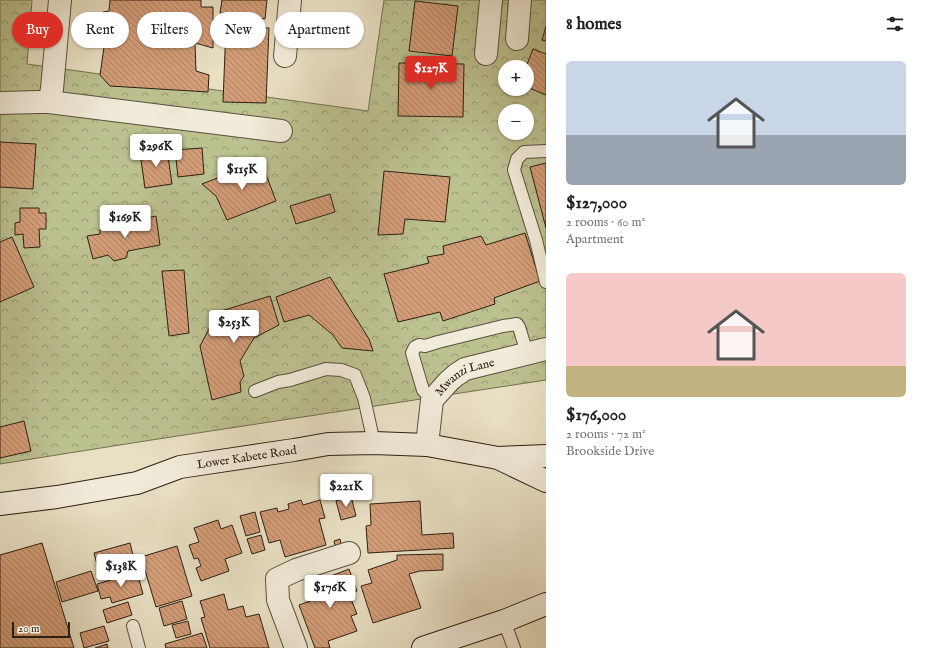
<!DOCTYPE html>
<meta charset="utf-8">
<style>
:root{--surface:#fff;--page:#f6f6f6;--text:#202124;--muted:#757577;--accent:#d93025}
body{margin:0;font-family:"IM FELL English",serif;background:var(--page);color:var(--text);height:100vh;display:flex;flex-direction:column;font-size:15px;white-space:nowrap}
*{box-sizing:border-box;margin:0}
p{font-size:13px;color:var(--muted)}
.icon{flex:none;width:22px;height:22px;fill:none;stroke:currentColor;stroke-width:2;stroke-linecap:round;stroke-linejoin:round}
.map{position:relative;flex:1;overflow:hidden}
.side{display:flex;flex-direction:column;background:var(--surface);width:380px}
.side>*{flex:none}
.guide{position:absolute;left:12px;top:12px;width:380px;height:36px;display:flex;gap:8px}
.buttons{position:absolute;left:498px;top:60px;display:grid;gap:8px}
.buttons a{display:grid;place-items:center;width:36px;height:36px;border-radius:50%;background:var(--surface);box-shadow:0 1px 3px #0004;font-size:20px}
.scale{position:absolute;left:12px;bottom:10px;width:58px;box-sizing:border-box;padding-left:4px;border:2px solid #2c2012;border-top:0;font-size:11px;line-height:14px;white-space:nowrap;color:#2c2012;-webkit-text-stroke:3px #f1ebd9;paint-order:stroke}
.price{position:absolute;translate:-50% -34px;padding:0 9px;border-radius:4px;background:#fff;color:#222;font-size:13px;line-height:26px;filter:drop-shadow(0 1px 2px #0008)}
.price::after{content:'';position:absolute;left:50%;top:24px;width:12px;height:9px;margin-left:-6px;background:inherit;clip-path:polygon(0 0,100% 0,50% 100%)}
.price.selected{background:var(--accent);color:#fff}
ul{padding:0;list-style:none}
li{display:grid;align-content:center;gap:8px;height:212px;padding:0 20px}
li span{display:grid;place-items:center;height:124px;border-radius:6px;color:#555}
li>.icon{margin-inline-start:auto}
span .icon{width:72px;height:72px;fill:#fffc;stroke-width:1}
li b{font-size:17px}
h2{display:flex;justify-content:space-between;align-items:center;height:48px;padding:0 20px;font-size:17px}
.chip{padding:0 14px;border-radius:18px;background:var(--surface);box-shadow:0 1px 3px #0004;font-size:14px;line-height:36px}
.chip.selected{background:var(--accent);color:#fff}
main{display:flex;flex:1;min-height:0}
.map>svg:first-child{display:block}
.forest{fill:url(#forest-crowns);stroke:#747051;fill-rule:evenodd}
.building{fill:url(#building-back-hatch);stroke:#2c2012}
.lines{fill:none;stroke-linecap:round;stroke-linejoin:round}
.lane-casing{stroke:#5b503e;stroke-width:14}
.street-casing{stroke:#5b503e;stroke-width:24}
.secondary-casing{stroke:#2c2012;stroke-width:24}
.lane{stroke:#f1ebd9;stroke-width:12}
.street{stroke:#f1ebd9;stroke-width:22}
.secondary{stroke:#f1ebd9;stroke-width:22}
.labels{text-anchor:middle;stroke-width:3;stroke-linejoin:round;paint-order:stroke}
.street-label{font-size:12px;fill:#2c2012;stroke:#f1ebd9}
</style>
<main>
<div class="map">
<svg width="546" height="648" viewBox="0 0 546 648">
<defs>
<pattern id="forest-crowns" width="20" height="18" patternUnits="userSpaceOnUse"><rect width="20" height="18" fill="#bcc190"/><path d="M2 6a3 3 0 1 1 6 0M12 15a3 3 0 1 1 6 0" fill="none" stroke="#999c74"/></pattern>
<pattern id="building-back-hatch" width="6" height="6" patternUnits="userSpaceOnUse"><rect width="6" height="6" fill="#d39d78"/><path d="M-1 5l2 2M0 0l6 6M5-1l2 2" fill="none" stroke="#ab8061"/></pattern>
</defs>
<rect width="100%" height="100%" fill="#e9e0c4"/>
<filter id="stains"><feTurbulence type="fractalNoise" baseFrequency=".005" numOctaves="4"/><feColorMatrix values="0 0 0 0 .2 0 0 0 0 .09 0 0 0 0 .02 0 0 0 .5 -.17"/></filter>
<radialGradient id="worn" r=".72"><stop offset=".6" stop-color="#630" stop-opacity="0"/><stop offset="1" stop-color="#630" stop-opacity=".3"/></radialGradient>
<!-- forest -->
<path class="forest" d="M0,0H32L27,64L368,111L384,0H546V380L145,441L0,464ZM505,67H527V89H505ZM505,111H527V133H505Z"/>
<!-- building -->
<path class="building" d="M110,0H201V7H213V48L195,43L196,71L209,75L208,92L110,86L100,75L104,47L99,45L103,12L109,11Z
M222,0H267L265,19L220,13Z
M415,1L458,6L452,56L409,51Z
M226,26L269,28L266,103L223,102Z
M546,26V41L542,40Z
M533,49L546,54V95L527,87V67H526Z
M399,63L464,64L463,117L398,116Z
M0,142L36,144L33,189L0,187Z
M202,148L204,174L178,177L175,150Z
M167,149L172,184L145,188L140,153Z
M261,161L276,201L227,220L216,196L202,184Z
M546,163V228L530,167Z
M384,171L450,177L445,222L405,219L403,234L378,235Z
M330,194L335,212L296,224L290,206Z
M20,208H39V213H46V229H39L40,247L24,248L23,234L15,235V223L20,222Z
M156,216L160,245L128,251L126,258L114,261L108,255L93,259L87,236L100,234V229Z
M525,233L540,281L494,298L495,304L443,321L440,312L398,322L384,274L429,263L427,257L444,254L443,246L481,236L486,245Z
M12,237L34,287L0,302V242Z
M184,270L189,333L169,336L162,271Z
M330,277L369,339L373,351L342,348L333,335L309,315L284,322L276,297Z
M270,296L279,325L254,338L240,361L244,376L240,382L241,392L212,400L200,346L218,312Z
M24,421L31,451L0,458V427Z
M351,496L356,516L341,520L336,501Z
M301,500L303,505L320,500L325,518L319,519L326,545L285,557L280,540L269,543L260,512L277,508L278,512L289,509L288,504Z
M420,501L422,535L453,533L454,548L368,553L366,526L371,525L370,504Z
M255,512L260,532L246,536L240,516Z
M218,520L221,529L232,525L242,553L225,559L229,571L201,581L196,568L201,566L198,558L194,559L189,545L199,542L194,528Z
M261,535L265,550L252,554L247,539Z
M340,539L342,547L336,549L334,541Z
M42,543L74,648H0V555Z
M130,543L135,563L99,572L94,553Z
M177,546L192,596L156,607L141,557Z
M443,554V570L420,571L409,574L421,608L373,623L361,586L372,583L368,570L397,560V555Z
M349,569L357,591L349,594L357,614L351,616L357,631L328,641L330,648H315L299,605L313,600L308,585Z
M91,571L98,591L62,602L56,582Z
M137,572L143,594L112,603L110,597L101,599L97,584Z
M224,594L228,610L243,606L246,617L259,614L269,648H210L201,618L205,617L200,601Z
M182,601L187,619L164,626L159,608Z
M128,602L132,615L107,623L103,610Z
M188,621L191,634L176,638L172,625Z
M104,626L109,641L84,648L80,633Z
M202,633L207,648H166L165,644Z
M107,644L108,648H95Z"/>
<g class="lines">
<defs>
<path id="lane" d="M546,151L524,152L517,159L514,170L536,240L546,282
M255,391L278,382L290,380L326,369L341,370L355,375L364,398L374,443
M432,400L423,390L412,353L415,347L419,345L425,346L438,342L503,326L517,324L519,327L527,353
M504,621L514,648
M133,626L139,648"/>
<g id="street">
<path d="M517,39L520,0"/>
<path d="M486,54L491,0"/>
<path d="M285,56L290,0"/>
<path d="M49,102L281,131"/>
<path d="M0,103L38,102H49L52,89L60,0"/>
<path id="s1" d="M427,445L432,400L449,381L456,375L465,369L546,349"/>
<path d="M296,648L278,600L277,579L296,570L349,553"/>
</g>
<g id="secondary">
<path d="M500,459L546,481"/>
<path id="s2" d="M0,504L57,497L137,483L180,467L294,450L328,444L374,443L427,445L498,458L546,456"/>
<path d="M423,648L504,621L546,604"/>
</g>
</defs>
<!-- lane casing -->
<use href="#lane" class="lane-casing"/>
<!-- street casing -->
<use href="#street" class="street-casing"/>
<!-- secondary casing -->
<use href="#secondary" class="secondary-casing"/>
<!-- lane -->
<use href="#lane" class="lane"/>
<!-- street -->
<use href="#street" class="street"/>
<!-- secondary -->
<use href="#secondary" class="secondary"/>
</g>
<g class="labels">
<!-- street labels -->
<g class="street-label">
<text dy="4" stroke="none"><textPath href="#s1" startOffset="87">Mwanzi Lane</textPath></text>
<text dy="4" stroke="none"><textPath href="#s2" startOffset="252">Lower Kabete Road</textPath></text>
</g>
</g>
<rect width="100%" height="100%" filter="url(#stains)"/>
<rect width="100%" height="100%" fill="url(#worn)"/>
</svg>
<div class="buttons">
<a>+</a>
<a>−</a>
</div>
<div class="scale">20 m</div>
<b class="price selected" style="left:431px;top:90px">$127K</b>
<b class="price" style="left:156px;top:168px">$296K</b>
<b class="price" style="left:242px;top:191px">$115K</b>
<b class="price" style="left:125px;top:239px">$169K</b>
<b class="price" style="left:234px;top:344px">$253K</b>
<b class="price" style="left:346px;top:508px">$221K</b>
<b class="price" style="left:121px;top:588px">$138K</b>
<b class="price" style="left:330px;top:609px">$176K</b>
<div class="guide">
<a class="chip selected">Buy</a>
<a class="chip">Rent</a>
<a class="chip">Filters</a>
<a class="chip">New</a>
<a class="chip">Apartment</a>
</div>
</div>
<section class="side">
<h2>8 homes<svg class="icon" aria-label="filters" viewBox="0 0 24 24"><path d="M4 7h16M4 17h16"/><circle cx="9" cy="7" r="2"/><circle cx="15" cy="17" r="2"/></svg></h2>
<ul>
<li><span style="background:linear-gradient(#c9d6e8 60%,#9aa5b1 0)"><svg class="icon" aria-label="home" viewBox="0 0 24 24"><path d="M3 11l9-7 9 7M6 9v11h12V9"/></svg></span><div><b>$127,000</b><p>2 rooms · 60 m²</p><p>Apartment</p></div></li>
<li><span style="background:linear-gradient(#f6c9c9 75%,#c2b280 0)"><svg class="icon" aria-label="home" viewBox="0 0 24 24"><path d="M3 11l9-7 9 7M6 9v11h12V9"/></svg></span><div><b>$176,000</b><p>2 rooms · 72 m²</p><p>Brookside Drive</p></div></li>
</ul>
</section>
</main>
